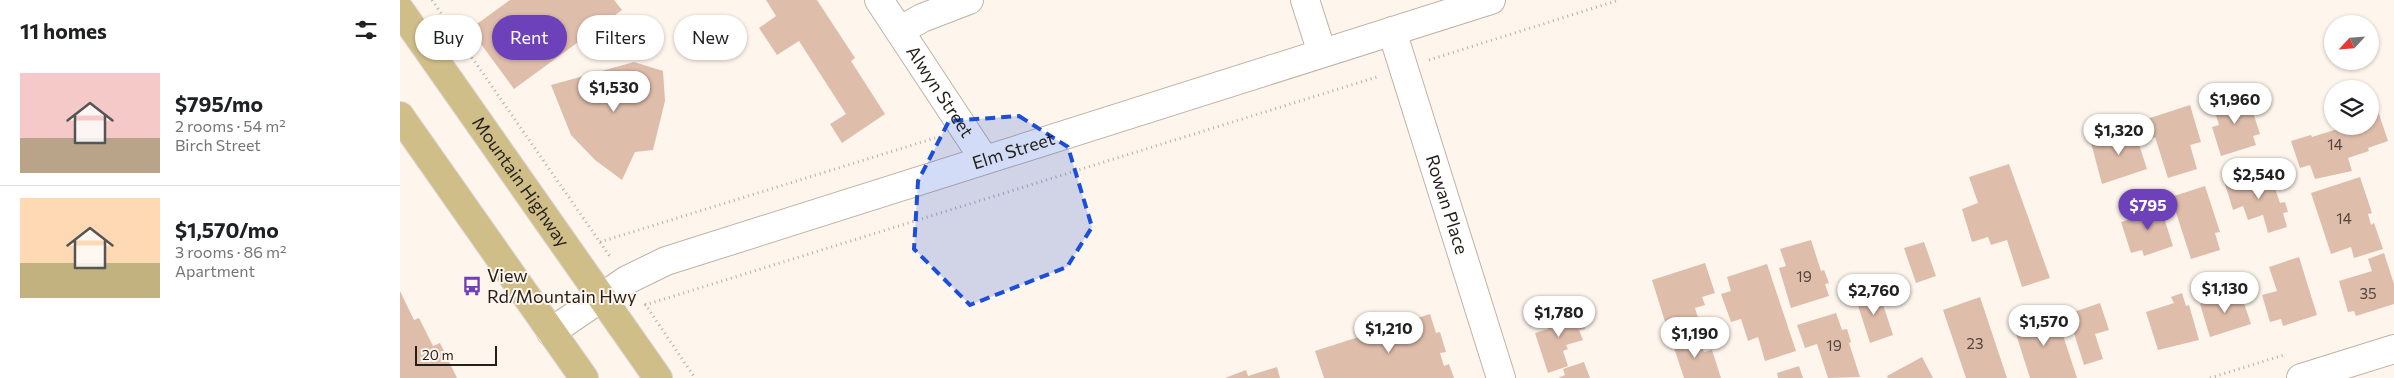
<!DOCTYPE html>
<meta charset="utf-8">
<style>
:root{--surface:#fff;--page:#f6f6f6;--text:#202124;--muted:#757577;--line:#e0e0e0;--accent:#6c41b9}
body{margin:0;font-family:Commissioner,sans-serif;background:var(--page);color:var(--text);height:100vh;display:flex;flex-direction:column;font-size:19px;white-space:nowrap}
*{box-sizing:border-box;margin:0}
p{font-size:16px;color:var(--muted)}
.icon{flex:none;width:28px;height:28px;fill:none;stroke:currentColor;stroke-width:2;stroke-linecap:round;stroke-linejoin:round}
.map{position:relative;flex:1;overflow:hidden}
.side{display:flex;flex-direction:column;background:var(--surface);width:400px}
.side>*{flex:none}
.banner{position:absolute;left:15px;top:15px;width:475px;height:45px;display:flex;gap:10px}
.needle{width:32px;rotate:244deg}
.tools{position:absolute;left:1924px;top:15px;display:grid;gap:10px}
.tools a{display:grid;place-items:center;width:55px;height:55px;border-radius:50%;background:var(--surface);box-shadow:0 1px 4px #0004;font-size:25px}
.scale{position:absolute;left:15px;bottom:12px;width:82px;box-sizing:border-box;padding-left:5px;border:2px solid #241f19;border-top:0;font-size:14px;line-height:18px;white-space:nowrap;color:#241f19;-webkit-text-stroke:4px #fef5ec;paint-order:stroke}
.price{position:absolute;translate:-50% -42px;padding:0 11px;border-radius:18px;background:#fff;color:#222;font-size:16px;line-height:32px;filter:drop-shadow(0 1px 2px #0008)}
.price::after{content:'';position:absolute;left:50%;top:30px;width:15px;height:11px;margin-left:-8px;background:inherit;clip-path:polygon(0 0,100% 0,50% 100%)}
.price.on{background:var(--accent);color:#fff}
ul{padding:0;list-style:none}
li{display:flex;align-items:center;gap:15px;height:125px;padding:0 20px}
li+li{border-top:1px solid var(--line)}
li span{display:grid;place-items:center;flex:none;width:140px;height:100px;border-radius:0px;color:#555}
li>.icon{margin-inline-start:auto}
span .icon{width:60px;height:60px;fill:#fffc;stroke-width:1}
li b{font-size:21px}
h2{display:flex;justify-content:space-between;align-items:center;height:60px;padding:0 20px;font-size:21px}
.chip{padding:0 18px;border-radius:22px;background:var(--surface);box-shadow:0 1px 4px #0004;font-size:18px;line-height:45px}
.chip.on{background:var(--accent);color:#fff}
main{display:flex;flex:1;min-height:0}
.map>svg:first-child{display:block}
.building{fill:#dfbdab}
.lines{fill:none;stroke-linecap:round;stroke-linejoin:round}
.minor-casing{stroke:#c0b2a4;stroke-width:30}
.major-casing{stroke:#d8d7d6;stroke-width:30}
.path{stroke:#b6aea6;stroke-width:3;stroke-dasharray:1 4;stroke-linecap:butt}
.minor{stroke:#fff;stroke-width:28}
.major{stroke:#d0be89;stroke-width:28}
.marked{fill:#1d4ed8;fill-opacity:0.2;stroke:#1d4ed8;stroke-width:4;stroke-dasharray:10 6;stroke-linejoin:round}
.labels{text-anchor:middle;stroke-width:4;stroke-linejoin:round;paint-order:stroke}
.number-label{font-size:15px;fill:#53463e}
.street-label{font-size:18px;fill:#241f19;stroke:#fef5ec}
.poi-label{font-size:18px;fill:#241f19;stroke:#fef5ec;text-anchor:start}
</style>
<main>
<section class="side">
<h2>11 homes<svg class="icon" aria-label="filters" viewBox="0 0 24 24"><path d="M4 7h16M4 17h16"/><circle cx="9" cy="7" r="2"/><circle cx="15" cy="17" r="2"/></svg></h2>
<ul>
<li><span style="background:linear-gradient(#f6c9c9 65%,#b9a48a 0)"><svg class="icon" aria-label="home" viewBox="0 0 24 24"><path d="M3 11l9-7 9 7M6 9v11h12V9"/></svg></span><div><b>$795/mo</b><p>2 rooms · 54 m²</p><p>Birch Street</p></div></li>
<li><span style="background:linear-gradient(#ffd9b3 65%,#c2b280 0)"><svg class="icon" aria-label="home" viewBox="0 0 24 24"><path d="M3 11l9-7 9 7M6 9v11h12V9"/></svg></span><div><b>$1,570/mo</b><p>3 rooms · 86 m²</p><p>Apartment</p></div></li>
</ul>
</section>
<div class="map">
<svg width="1994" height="378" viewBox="0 0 1994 378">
<rect width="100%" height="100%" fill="#fef5ec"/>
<!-- building -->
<path class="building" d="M110,0H214L222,10L114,89L70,29Z
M366,0H417L455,58L451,61L485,114L442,143L430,124L446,114L399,41L377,55L359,28L376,16Z
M234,62L263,71L265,101L253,150L235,152L222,180L195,160L171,135L151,85Z
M1847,94L1860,134L1853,136L1856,145L1821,156L1812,127L1819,125L1813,106Z
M1790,105L1801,142L1790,145L1797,169L1768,178L1755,137L1753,138L1747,119Z
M1978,111L1988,141L1968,148L1969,151L1948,158L1952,171L1915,179L1910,165L1900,168L1891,141L1911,135L1912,137L1947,126H1970V114Z
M1734,129L1747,169L1702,184L1691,143Z
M1609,164L1650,278L1622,287L1607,240L1591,245L1588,237L1572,242L1562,209L1578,203L1569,177Z
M1869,170L1880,203L1885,202L1888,212L1883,213L1887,227L1868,233L1863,215L1848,220L1843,206L1833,210L1825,184Z
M1960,177L1972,213L1968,214L1971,225L1974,223L1983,249L1954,258L1951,247L1931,254L1911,193Z
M1805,186L1820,232L1815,233L1820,250L1791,259L1771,197Z
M1759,202L1773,246L1744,256L1742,250L1731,253L1721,222L1744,215L1742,207Z
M1411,240L1421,271L1424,270L1429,283L1425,284L1429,296L1391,308L1379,268L1386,266L1380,249Z
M1524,242L1536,276L1516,283L1504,248Z
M1984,253L1994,284V304L1956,316L1954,311L1948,312L1939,281L1972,271L1968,259Z
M1899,257L1917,315L1883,326L1881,319L1870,322L1862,295L1877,291L1869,267Z
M1305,263L1315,293L1302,297L1305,305L1295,308L1302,331L1271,341L1252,280Z
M1367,264L1396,351L1365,361L1358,337L1348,341L1341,319L1331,322L1321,294L1331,291L1327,277Z
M1478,289L1493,335L1470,343L1455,296Z
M0,291L14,320L19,318L33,346L40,343L57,378H0Z
M1840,291L1851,324L1810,337L1800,304Z
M1782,293L1786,306L1789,305L1799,340L1758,350L1746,312L1774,303L1771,297Z
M1580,297L1607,378H1566L1543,310Z
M1700,303L1709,330L1695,334L1703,359L1684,365L1668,314Z
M1642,308L1646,321L1657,317L1677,378H1630L1615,331L1623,329L1618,316Z
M1170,309L1172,314L1179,311L1185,329L1179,330L1183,340L1166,345L1168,349L1163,351L1168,366L1148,373L1135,333L1148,329L1145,317Z
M1436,313L1442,330L1447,329L1451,342L1449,343L1460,377L1428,378L1417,344L1405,348L1397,325Z
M1030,314L1036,333L1040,332L1046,352L1040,353L1044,366L1049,364L1054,378H924L915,351Z
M1297,334L1304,352L1312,350L1321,378H1284L1272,342Z
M1522,357L1533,378H1488L1487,376Z
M1184,362L1190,378H1158L1165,375L1163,369Z
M1399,366L1403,378H1378L1377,373Z
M877,367L880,378H825L846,370L848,376Z"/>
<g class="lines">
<defs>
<g id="minor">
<path id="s1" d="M479,0L584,159"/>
<path d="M905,0L922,53"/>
<path d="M501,30L522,18L569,0"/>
<path id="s2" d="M992,31L1101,378"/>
<path id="s3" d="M151,332L227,280L266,261L1091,0"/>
<path d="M1901,378L1994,349"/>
</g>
<g id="major">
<path id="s4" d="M0,10L258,378"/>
<path d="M0,116L184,378"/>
</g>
</defs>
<!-- minor casing -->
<use href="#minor" class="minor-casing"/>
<!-- major casing -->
<use href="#major" class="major-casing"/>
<!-- path -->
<path class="path" d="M32,0L211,258
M1029,60L1219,0
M200,242L535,138
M245,304L295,378
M245,305L977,77
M1810,378L1884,355"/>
<!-- minor -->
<use href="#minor" class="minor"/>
<!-- major -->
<use href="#major" class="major"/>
</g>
<!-- marked area -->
<path class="marked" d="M619,116L668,147L692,227L667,267L570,305L514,249L518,181L549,121Z"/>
<!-- icons -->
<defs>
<symbol id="bus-bare" viewBox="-9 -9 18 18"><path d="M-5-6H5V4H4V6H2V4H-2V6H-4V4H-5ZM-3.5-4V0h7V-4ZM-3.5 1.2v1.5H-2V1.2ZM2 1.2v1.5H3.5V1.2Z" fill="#6c41b9" stroke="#fef5ec" stroke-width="2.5" paint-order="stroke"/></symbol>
</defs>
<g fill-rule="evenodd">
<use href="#bus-bare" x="58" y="272" width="28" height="28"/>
</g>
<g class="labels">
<!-- number labels -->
<g class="number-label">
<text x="1935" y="150">14</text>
<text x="1944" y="224">14</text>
<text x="1404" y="282">19</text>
<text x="1968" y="299">35</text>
<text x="1575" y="349">23</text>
<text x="1434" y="351">19</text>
</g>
<!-- street labels -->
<g class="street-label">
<text dy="6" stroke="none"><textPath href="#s1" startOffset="110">Alwyn Street</textPath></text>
<text dy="6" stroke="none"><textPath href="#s3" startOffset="500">Elm Street</textPath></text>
<text dy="6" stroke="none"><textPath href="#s4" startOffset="210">Mountain Highway</textPath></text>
<text dy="6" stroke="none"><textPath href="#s2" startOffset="182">Rowan Place</textPath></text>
</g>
<!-- poi labels -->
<g class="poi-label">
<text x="87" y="282">View<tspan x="87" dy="21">Rd/Mountain Hwy</tspan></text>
</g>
</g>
</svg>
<div class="tools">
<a><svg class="needle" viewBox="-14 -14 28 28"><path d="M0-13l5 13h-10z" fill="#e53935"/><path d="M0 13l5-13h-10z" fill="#757577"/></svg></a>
<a><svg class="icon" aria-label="layers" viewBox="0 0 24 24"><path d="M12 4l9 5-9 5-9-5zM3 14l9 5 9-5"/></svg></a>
</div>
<div class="scale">20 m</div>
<b class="price" style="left:214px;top:113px">$1,530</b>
<b class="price" style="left:1835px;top:125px">$1,960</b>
<b class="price" style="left:1719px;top:156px">$1,320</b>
<b class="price" style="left:1859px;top:200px">$2,540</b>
<b class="price on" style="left:1748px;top:231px">$795</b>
<b class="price" style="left:1825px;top:314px">$1,130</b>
<b class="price" style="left:1474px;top:316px">$2,760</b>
<b class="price" style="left:1159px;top:338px">$1,780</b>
<b class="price" style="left:1644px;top:347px">$1,570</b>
<b class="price" style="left:989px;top:354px">$1,210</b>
<b class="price" style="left:1295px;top:359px">$1,190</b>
<div class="banner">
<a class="chip">Buy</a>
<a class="chip on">Rent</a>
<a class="chip">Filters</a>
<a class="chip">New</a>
</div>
</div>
</main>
